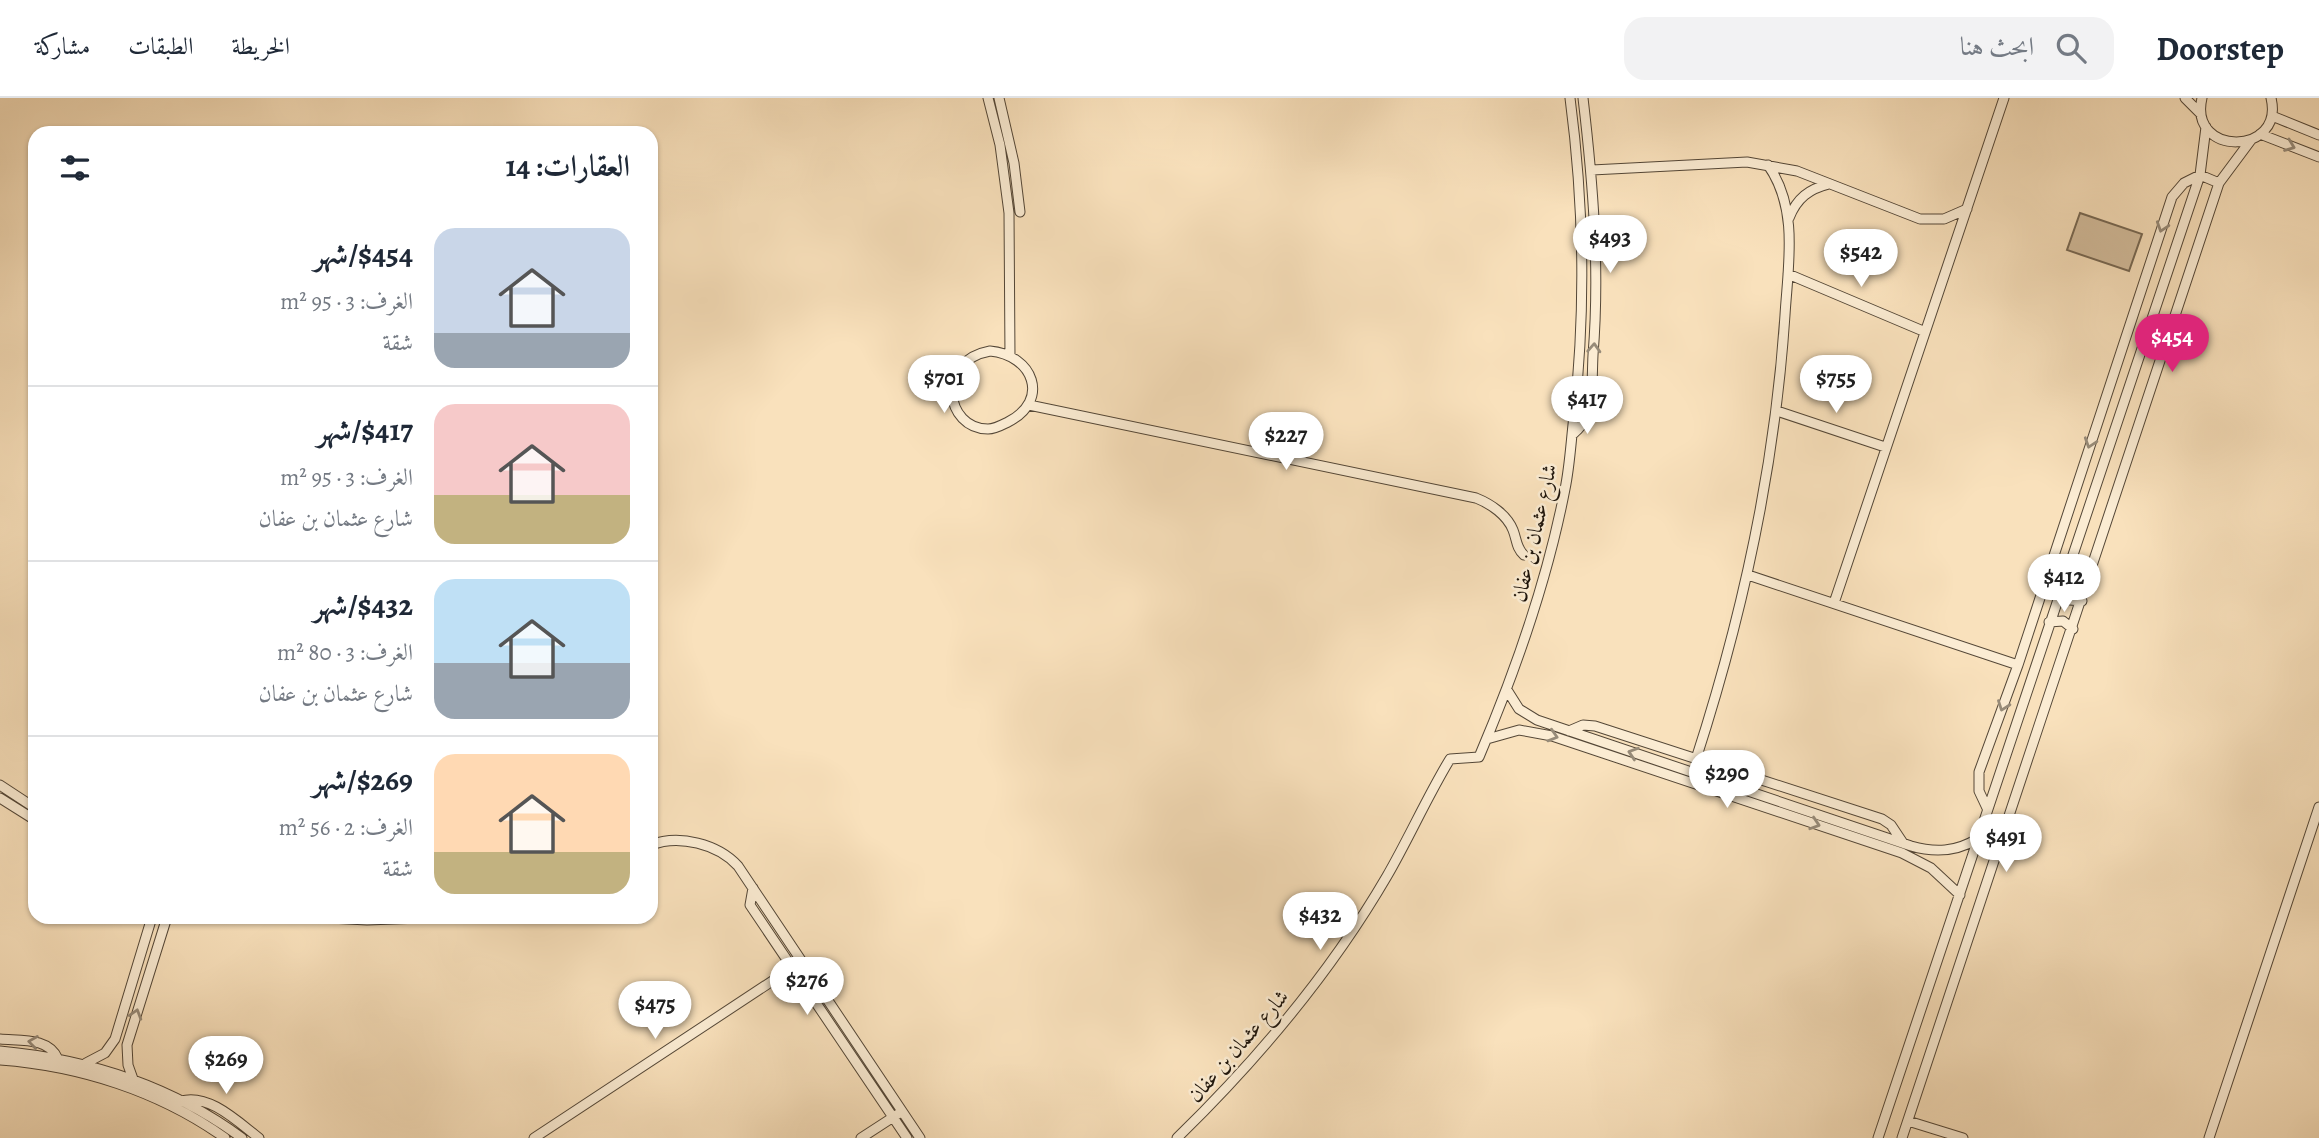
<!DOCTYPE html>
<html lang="ar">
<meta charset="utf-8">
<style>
:root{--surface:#fff;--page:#f2f2f3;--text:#1f2937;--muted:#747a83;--line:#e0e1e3;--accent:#db2777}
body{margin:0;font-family:Alegreya,Amiri,serif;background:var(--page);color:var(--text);direction:rtl;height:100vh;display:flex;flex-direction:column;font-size:26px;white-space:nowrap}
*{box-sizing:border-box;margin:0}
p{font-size:23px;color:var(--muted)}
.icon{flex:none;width:38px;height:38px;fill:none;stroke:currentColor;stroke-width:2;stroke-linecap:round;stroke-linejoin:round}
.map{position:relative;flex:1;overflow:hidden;direction:ltr}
.sheet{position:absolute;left:28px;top:28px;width:630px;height:798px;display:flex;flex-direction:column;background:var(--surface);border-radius:21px;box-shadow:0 2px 5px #0004;direction:rtl}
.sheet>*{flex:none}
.price{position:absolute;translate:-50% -60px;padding:0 16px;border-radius:24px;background:#fff;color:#222;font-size:23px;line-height:46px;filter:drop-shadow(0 2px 4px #0008)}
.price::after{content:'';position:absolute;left:50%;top:42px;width:21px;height:16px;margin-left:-10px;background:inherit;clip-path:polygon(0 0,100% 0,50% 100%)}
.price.active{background:var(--accent);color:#fff}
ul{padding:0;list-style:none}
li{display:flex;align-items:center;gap:21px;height:175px;padding:0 28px}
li+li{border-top:2px solid var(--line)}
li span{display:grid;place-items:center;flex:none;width:196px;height:140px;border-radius:21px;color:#555}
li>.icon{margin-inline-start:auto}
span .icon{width:84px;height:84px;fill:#fffc;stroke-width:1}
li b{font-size:30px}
h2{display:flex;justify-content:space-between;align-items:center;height:84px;padding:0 28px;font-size:30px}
header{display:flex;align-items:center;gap:42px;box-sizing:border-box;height:98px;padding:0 35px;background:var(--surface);border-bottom:2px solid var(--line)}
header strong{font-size:33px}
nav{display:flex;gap:38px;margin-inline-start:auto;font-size:24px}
.search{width:490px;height:63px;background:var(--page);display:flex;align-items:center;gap:18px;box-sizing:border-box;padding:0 24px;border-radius:21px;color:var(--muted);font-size:26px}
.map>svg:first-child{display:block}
.green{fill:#d4be9e;stroke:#786954;stroke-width:2}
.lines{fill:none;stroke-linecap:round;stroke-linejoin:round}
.minor-casing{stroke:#544737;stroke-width:11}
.minor{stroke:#fbecd3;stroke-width:9}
.oneway{stroke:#978b79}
.labels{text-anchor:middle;stroke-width:5;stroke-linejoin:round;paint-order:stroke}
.street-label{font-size:21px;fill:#1d140b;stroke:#fbecd3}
</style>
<header>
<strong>Doorstep</strong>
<div class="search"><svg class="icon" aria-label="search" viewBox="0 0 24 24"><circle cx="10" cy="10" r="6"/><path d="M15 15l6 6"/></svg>ابحث هنا</div>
<nav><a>الخريطة</a><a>الطبقات</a><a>مشاركة</a></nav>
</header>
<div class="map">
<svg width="2319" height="1040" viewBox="0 0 2319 1040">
<rect width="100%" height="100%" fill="#f9e1bc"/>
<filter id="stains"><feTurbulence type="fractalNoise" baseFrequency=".00286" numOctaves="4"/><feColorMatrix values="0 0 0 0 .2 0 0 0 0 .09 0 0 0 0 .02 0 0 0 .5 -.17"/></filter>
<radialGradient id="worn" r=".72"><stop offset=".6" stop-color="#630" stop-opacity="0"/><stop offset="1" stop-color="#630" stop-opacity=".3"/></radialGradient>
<!-- green -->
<path class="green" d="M2080,115L2142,136L2129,173L2067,152Z"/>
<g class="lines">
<defs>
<path id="minor" d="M988,0L1000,47L1009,115L1010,258
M999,0L1014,65L1020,114
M2185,0L2201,16
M2202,0C2188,59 2285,58 2271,0
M2272,18L2319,37
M2260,36L2319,59
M1592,72L1747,64L1797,73L1920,121H1944L1967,111
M1789,120C1797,100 1809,91 1829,86
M1788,176L1923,233
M990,253C1033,257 1051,302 1008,324C1002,327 995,331 988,331C945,331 935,263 990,253Z
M1029,307L1476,400C1491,406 1507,417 1513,432C1517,442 1516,450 1524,457
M1777,313L1885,349
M1572,337C1579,331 1585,325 1588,316C1593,298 1592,276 1593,257C1600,171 1593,85 1583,0
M1748,477L2018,567
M2059,495L2070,502L2082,503
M1834,505L2004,0
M2049,524L2063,523L2073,531
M1507,592L1519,611L1537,622L1911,748C1935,755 1956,754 1977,741
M1569,633L1583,627L1595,628L1882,721L1891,727L1903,745
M1487,641L1519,632L1552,638L1902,755L1931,770L1960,797
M1696,661C1743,516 1775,369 1785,217C1788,167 1799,111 1768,67
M0,687L35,710
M0,700L35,722
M1987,710L1979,693V674L2018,567L2172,99L2184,85L2200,77L2219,85
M651,747C679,736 718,746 738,768L920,1040
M753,790L750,807L907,1040
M311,819L367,822L448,819
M0,941C20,943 49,939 58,961
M0,953C87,961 170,987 242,1040
M0,962C80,968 159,993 225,1040
M86,965L105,955L115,941L152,819
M133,981L128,967L127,947L167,819
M181,1003C209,995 238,1024 259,1040
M1908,1023L1963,1040
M534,1040L792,870
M861,1040L898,1016
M1177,1040C1258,961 1330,876 1387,778C1409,740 1427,699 1450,661L1479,659C1516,572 1547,484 1565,391C1570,367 1571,342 1574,318C1586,211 1584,106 1570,0
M1878,1040L2200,77L2206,29
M1902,1040L2219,85L2251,42
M2209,1040L2319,709"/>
</defs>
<!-- minor casing -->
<use href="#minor" class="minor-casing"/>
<!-- minor -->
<use href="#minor" class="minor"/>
</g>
<!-- one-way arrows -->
<defs><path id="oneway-chevron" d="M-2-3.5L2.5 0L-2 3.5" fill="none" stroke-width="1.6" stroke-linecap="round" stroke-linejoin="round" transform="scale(1.75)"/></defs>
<g class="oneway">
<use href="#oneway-chevron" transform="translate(2290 48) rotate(21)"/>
<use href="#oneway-chevron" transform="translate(2162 129) rotate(108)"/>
<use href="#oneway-chevron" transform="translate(1594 250) rotate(-87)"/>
<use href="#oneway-chevron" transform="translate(2090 345) rotate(108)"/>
<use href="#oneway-chevron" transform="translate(2003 608) rotate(110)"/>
<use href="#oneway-chevron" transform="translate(1553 638) rotate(17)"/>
<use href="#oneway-chevron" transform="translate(1633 655) rotate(-162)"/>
<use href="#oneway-chevron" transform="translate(1815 726) rotate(18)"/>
<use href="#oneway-chevron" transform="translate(136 916) rotate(-73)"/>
<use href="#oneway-chevron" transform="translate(33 944) rotate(-172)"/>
</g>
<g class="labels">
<!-- street labels -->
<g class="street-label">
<text transform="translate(1534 435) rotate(-77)" y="7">شارع عثمان بن عفان</text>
<text transform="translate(1238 948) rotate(-49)" y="7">شارع عثمان بن عفان</text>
</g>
</g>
<rect width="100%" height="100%" filter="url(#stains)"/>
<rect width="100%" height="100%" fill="url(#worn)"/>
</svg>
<b class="price" style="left:1610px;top:177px">$493</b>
<b class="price" style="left:1861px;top:191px">$542</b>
<b class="price active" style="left:2172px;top:276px">$454</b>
<b class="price" style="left:944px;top:317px">$701</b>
<b class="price" style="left:1836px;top:317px">$755</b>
<b class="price" style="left:1587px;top:338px">$417</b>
<b class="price" style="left:1286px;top:374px">$227</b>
<b class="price" style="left:2064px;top:516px">$412</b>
<b class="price" style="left:1727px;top:712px">$290</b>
<b class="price" style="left:2006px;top:776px">$491</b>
<b class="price" style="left:1320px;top:854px">$432</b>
<b class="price" style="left:807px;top:919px">$276</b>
<b class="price" style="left:655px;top:943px">$475</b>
<b class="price" style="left:226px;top:998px">$269</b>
<section class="sheet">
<h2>العقارات: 14<svg class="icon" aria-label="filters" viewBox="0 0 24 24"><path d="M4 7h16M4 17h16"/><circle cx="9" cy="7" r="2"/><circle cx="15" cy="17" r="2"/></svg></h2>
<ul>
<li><span style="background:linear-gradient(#c9d6e8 75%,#9aa5b1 0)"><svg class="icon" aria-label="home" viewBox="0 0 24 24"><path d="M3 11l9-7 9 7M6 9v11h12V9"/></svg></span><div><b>$454/شهر</b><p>الغرف: 3 · 95 m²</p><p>شقة</p></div></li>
<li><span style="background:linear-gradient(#f6c9c9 65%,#c2b280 0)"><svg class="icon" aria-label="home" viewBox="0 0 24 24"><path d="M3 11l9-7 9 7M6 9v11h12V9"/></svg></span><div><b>$417/شهر</b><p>الغرف: 3 · 95 m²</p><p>شارع عثمان بن عفان</p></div></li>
<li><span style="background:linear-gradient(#bfe0f5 60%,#9aa5b1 0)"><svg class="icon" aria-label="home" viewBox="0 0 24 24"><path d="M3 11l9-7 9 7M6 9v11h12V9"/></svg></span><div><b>$432/شهر</b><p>الغرف: 3 · 80 m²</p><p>شارع عثمان بن عفان</p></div></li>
<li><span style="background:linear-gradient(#ffd9b3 70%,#c2b280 0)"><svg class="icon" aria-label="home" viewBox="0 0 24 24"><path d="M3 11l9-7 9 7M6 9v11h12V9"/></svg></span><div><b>$269/شهر</b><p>الغرف: 2 · 56 m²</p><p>شقة</p></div></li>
</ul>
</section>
</div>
